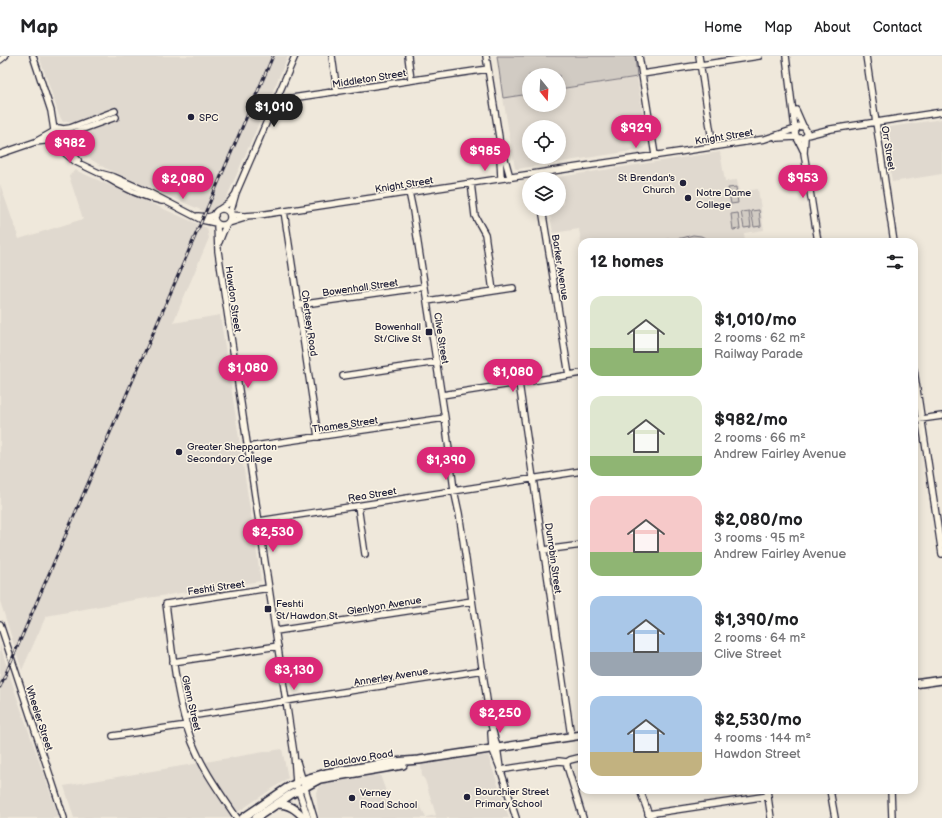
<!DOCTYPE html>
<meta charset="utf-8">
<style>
:root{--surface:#fff;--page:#f2f2f2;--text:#202124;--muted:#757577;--line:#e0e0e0;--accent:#db2777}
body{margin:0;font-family:"Balsamiq Sans",sans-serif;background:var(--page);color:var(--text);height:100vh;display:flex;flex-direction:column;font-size:15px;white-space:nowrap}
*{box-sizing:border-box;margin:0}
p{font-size:13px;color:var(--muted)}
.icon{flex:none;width:22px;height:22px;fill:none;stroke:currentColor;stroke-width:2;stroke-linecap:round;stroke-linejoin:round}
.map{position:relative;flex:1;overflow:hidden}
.panel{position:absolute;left:578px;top:182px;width:340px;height:556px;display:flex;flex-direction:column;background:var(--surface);border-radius:12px;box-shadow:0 2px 10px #0003}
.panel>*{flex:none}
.needle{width:26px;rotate:162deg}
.fabs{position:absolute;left:522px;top:12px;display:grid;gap:8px}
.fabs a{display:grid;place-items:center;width:44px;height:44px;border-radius:50%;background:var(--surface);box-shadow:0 2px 10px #0003;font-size:20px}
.price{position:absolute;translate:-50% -34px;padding:0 9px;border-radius:14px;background:var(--accent);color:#fff;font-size:13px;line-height:26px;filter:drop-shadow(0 1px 2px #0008)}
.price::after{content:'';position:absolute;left:50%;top:24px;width:12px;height:9px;margin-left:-6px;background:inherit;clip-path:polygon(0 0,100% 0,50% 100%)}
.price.current{background:#222;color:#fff}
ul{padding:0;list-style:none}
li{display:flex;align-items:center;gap:12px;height:100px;padding:0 12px}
li span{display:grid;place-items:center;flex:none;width:112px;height:80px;border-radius:12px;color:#555}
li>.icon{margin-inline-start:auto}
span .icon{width:48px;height:48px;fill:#fffc;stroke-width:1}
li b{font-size:17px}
h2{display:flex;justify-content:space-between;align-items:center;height:48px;padding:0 12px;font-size:17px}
header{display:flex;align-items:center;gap:24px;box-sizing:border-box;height:56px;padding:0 20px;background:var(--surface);border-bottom:1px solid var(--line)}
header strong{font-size:19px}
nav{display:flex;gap:22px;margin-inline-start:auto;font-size:14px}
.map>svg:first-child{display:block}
.built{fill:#e0d9cf;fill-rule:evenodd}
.green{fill:#d1cbc3;stroke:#7a767f}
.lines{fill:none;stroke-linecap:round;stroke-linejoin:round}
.minor-casing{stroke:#22223b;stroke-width:8}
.major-casing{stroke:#22223b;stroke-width:10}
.minor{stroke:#fcf5e5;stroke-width:5.5}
.major{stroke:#fcf5e5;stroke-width:7}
.rail-casing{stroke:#22223b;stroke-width:3}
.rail{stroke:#fcf5e5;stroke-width:1.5;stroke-dasharray:4.5;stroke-linecap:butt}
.poi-dot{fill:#22223b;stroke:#fcf5e5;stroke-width:1.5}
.labels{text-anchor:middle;stroke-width:3;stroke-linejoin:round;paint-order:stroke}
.street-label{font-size:10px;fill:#22223b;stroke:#fcf5e5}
.poi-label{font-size:10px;fill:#22223b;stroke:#fcf5e5;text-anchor:start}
</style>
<header>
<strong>Map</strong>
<nav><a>Home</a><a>Map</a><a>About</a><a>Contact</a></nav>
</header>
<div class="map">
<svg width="942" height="762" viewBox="0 0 942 762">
<rect width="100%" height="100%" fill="#efe8db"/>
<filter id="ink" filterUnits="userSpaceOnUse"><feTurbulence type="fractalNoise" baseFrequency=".025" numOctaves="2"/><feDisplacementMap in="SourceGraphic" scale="8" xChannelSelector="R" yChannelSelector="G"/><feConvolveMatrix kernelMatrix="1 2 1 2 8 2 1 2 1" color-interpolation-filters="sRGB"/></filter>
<g filter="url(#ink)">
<!-- built -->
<path class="built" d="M39,0H288L226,143L214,152L210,158L105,112L82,98L73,89L78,78L73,65L63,66L59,59Z
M637,21L647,87L644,93L517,113L515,112L503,42L529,38V49H559V33ZM529,71H559V101H529Z
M942,63V118L892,126L884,72Z
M720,96L725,125L737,124L739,136L758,133L764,174L744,177L745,186H582V192L579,173L553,177L549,153H559V149L563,148L559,121Z
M75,114L207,172L209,182L173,267L220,259L261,525L134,544L46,560L22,614L0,545V128L19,183L83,163L69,120Z
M0,589L14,633L59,762H0Z
M282,693L288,722L229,762H74L64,730Z
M488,699L509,762H319L316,738L320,730L324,727L380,719L392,752L411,746L417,747L421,751L426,761L436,759L425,724L422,720L421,709Z"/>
<!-- green -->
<path class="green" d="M497,0H635L637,21L559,33V19H529V38L503,42Z
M736,131L738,147L731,148L728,132Z
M759,154L761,170L754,171L751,155Z
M749,155L751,171L744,172L741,156Z
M738,157L740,173L733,174L731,158Z
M693,179L701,180L713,186H638L682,182Z"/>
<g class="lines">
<defs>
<path id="minor" d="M33,0L51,55L54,74
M332,0L337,36
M408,0L411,24
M486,0L499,81L501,122
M639,0L655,99
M699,0L713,91
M786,0L795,73
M866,0L894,186
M0,4L5,0
M642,18L759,0
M278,41L283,43L292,42L488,13
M796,54L803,70
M52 79a7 7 0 1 1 14 0a7 7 0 1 1-14 0Z
M63,73L70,72L115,55
M807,79L831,73L942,56
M66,81L80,74L116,61
M805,81L804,97L818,186
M777,82L796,81
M798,82H804L807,79V76L804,71L799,70L795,75C795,81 801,88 803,94
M65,83L67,93L78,104
M37,85L53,76
M55,85L66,98L76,106L99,117L114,121L146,135L202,164L216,167
M501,89L510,121
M0,98L35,86L54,84
M104,120C120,130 143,141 162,145
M471,127L475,160L485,178L493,235
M409,136L413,155L445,362L454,434L459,457L490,664L497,691L500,712
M214 161a8 8 0 1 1 16 0a8 8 0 1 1-16 0Z
M220,153L229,147L235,139
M542,153L569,319
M284,155L318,381
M230,158L236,137L295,0
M230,159L244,160L259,159L765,83L795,73
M198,160L208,161L215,159
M229,167L245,162
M217,168L218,195L294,698L296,727L308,762
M219,186L223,176L227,168
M427,245L513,232
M298,249L425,231
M914,314L942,498
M343,320L437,306
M519,327L571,680
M442,339L582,317
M914,364L942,360
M247,391L445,362
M358,450L365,498
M259,465L582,415
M544,494L582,489
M0,568L64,762
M276,575L472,545
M173,606L278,590
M184,661L483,614
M491,677L492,692L500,712L516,762
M113,680L187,669
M297,706L314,762
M567,706V710L583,762
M500,714L559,705L567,706L570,704L582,701
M640,734L650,762
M767,734L771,762
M830,734L835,762
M891,734L892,762
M648,758L768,740
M237,762C221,738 203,714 192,686C176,644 172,592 166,548L269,532"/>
<path id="major" d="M914,628L942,624
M277,748C289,748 296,753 304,762
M243,762L287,732L302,724L326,717L393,706L419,704L582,679
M256,762L290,739L320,723L403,709"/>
</defs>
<!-- minor casing -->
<use href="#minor" class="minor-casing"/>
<!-- major casing -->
<use href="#major" class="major-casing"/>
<!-- minor -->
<use href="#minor" class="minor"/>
<!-- major -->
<use href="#major" class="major"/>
<defs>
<path id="rail" d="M0,631L273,0"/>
</defs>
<!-- rail casing -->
<use href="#rail" class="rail-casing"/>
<!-- rail -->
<use href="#rail" class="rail"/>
</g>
</g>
<!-- markers -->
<g class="poi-dot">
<circle cx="191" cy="61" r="4"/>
<circle cx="683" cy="127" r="4"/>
<circle cx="688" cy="142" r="4"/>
<rect x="425" y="272" width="8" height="8" rx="2"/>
<circle cx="179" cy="396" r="4"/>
<rect x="264" y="549" width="8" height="8" rx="2"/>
<circle cx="467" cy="741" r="4"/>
<circle cx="352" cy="742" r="4"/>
</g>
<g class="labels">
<!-- street labels -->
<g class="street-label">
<text transform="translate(369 22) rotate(-9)" y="4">Middleton Street</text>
<text transform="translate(724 80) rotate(-9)" y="4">Knight Street</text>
<text transform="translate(889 92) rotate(81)" y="4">Orr Street</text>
<text transform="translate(404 128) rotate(-9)" y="4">Knight Street</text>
<text transform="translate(561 211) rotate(81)" y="4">Barker Avenue</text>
<text transform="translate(360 231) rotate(-8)" y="4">Bowenhall Street</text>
<text transform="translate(234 243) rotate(82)" y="4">Hawdon Street</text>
<text transform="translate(310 267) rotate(82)" y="4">Chertsey Road</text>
<text transform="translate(442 282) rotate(81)" y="4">Clive Street</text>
<text transform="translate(345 368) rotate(-8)" y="4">Thames Street</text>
<text transform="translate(372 438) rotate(-9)" y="4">Rea Street</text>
<text transform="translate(554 502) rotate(82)" y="4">Dunrobin Street</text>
<text transform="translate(216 531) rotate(-8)" y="4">Feshti Street</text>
<text transform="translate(384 549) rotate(-9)" y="4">Glenlyon Avenue</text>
<text transform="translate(391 620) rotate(-9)" y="4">Annerley Avenue</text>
<text transform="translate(192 647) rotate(77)" y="4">Glenn Street</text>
<text transform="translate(40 662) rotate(72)" y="4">Wheeler Street</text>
<text transform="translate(358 702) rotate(-9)" y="4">Balaclava Road</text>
</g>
<!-- poi labels -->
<g class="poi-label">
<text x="199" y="65">SPC</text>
<text x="675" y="125" text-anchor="end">St Brendan's<tspan x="675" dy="12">Church</tspan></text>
<text x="696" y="140">Notre Dame<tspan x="696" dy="12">College</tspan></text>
<text x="421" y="274" text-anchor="end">Bowenhall<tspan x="421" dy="12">St/Clive St</tspan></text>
<text x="187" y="394">Greater Shepparton<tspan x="187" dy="12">Secondary College</tspan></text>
<text x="276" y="551">Feshti<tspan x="276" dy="12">St/Hawdon St</tspan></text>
<text x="475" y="739">Bourchier Street<tspan x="475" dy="12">Primary School</tspan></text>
<text x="360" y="740">Verney<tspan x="360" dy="12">Road School</tspan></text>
</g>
</g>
</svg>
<div class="fabs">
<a><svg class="needle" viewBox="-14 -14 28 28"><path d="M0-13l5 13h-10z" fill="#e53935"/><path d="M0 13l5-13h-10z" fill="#757577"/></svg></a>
<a><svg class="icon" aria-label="locate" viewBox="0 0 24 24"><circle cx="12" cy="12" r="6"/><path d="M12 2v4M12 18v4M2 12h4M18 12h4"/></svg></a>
<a><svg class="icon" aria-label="layers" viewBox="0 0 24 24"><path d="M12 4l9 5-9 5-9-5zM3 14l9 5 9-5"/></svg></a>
</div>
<b class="price current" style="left:274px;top:72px">$1,010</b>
<b class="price" style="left:636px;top:93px">$929</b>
<b class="price" style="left:70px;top:108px">$982</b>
<b class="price" style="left:485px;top:116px">$985</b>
<b class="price" style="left:803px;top:143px">$953</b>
<b class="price" style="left:183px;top:144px">$2,080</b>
<b class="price" style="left:248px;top:333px">$1,080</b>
<b class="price" style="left:513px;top:337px">$1,080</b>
<b class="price" style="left:446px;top:425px">$1,390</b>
<b class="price" style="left:273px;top:497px">$2,530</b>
<b class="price" style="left:294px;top:635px">$3,130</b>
<b class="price" style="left:500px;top:678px">$2,250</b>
<section class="panel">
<h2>12 homes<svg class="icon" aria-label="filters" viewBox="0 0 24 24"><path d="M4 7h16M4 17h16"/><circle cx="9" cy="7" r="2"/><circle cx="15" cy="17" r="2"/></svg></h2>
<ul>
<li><span style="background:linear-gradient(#dfe7d0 65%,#8fb573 0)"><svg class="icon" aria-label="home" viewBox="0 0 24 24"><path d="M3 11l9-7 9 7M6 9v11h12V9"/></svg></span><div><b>$1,010/mo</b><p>2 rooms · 62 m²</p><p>Railway Parade</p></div></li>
<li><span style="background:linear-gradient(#dfe7d0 75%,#8fb573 0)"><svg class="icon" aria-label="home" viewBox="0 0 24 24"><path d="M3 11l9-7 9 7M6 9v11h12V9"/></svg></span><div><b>$982/mo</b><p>2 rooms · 66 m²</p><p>Andrew Fairley Avenue</p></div></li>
<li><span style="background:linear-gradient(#f6c9c9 70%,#8fb573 0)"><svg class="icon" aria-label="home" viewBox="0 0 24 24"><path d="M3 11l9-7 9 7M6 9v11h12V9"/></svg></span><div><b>$2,080/mo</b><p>3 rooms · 95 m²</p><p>Andrew Fairley Avenue</p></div></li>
<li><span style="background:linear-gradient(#a9c7e8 70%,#9aa5b1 0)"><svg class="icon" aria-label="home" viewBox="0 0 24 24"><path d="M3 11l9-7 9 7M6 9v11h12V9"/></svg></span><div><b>$1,390/mo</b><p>2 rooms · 64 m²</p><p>Clive Street</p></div></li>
<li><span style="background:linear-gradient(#a9c7e8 70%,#c2b280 0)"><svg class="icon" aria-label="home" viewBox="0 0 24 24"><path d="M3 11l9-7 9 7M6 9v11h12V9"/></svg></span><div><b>$2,530/mo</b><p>4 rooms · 144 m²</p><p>Hawdon Street</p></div></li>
</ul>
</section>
</div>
